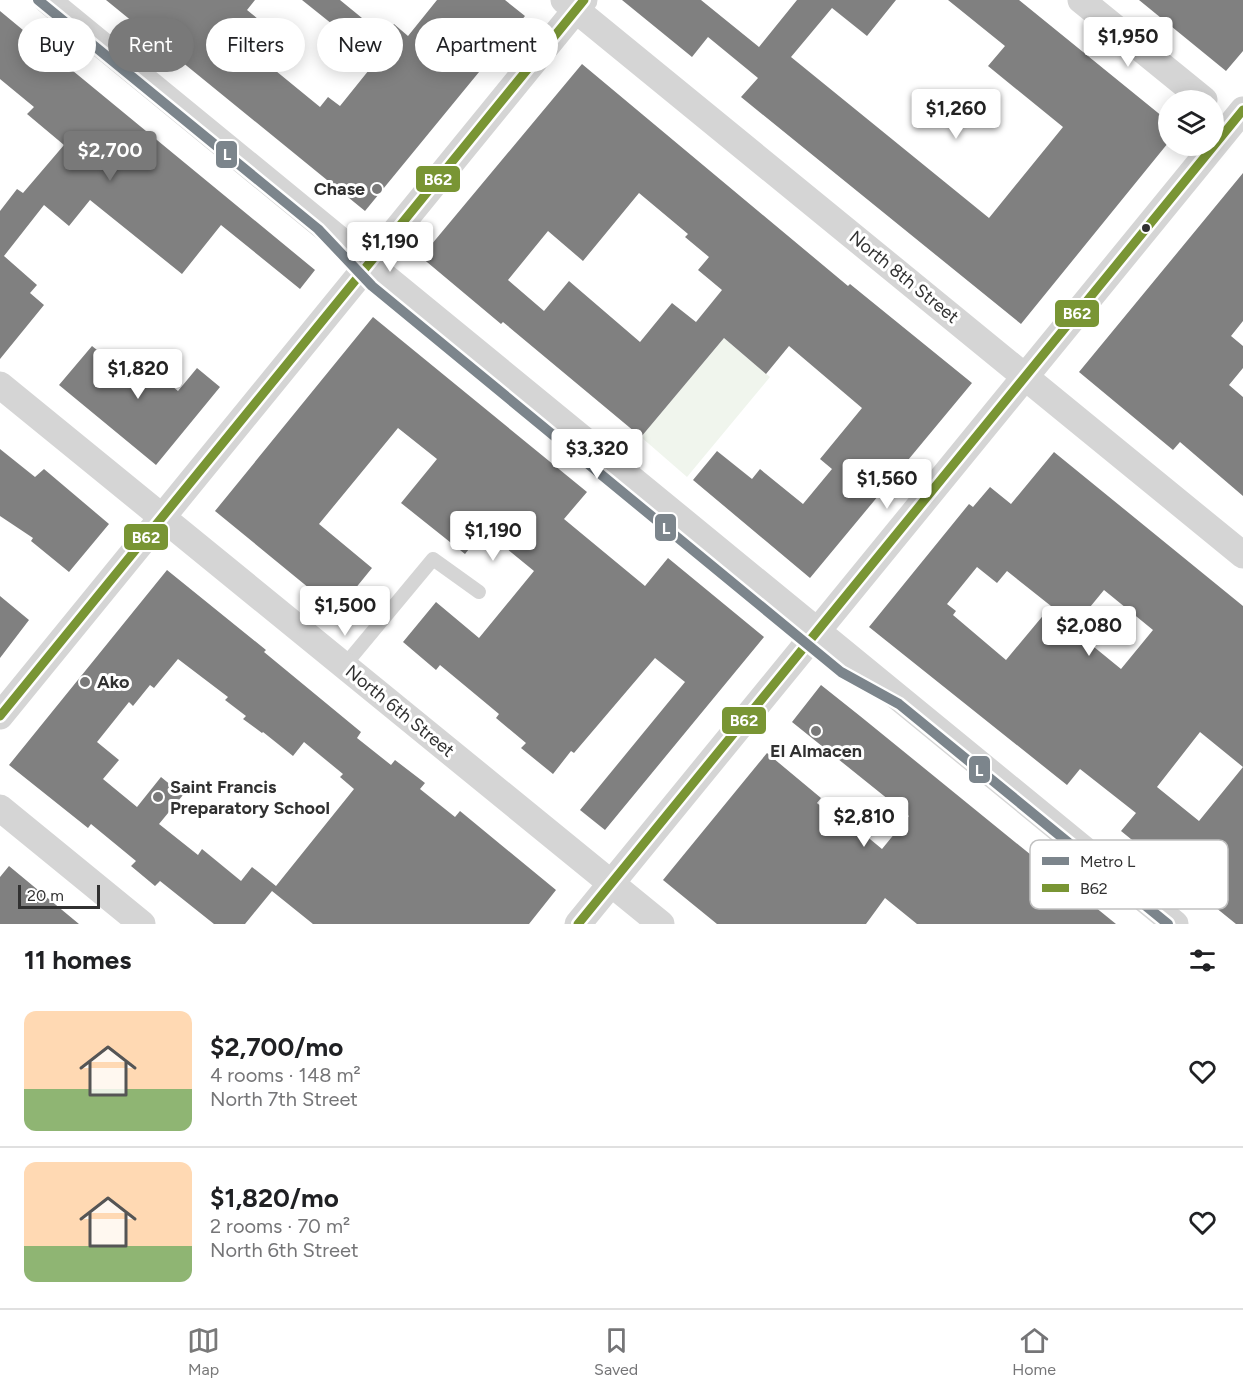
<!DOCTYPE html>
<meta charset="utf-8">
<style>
:root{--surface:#fff;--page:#f6f6f6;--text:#202124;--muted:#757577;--line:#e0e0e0;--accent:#797979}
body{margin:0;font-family:Figtree,sans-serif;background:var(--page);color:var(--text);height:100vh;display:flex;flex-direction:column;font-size:22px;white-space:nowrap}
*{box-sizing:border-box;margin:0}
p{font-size:20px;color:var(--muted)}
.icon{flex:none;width:33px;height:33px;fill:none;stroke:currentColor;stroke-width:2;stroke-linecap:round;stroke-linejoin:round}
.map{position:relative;height:924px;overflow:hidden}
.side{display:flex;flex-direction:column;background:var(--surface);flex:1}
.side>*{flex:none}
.top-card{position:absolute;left:18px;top:18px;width:600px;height:54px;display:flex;gap:12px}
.controls{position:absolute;left:1158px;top:90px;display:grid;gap:12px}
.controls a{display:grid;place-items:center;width:66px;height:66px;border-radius:50%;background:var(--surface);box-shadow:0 3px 15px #0003;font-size:30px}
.scale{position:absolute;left:18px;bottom:15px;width:82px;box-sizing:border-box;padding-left:6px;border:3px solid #313131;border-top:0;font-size:16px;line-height:21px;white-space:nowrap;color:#313131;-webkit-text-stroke:4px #fff;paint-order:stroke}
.price{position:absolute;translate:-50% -51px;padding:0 14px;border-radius:6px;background:#fff;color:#222;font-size:20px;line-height:39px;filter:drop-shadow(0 2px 3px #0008)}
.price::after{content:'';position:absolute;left:50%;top:36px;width:18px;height:14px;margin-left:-9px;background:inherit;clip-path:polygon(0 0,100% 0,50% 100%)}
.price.selected{background:var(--accent);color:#fff}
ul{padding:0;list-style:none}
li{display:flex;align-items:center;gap:18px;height:150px;padding:0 24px}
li+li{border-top:2px solid var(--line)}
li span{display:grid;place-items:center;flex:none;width:168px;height:120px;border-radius:12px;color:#555}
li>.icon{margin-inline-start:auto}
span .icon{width:72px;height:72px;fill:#fffc;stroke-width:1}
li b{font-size:26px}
h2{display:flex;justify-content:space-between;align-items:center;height:72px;padding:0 24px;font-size:26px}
.chip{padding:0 21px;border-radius:27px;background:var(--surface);box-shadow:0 3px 15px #0003;font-size:21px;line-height:54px}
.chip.selected{background:var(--accent);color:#fff}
.dock{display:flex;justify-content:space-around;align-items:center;height:84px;border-top:2px solid var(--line);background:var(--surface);font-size:16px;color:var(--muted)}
.dock a{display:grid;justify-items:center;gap:3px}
.dock .selected{color:var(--accent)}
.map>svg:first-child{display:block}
.green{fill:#f0f5ed}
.building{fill:#808080;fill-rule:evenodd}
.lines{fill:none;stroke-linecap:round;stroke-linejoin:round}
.lane{stroke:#d5d5d5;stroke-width:14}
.street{stroke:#d5d5d5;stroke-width:27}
.bus-1-casing{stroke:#fff;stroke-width:14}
.bus-1{stroke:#799534;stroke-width:9}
.metro-1-casing{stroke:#fff;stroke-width:15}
.metro-1{stroke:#7c858c;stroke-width:10}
.poi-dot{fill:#797979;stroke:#fff;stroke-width:2}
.bus-dot{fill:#313131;stroke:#fff;stroke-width:2}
.labels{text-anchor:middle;stroke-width:6;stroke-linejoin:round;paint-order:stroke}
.poi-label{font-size:18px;font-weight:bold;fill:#313131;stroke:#fff;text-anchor:start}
.street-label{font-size:18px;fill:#313131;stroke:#fff}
.key{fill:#fff;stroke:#c1c1c1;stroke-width:1.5}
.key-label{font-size:16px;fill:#313131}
.line-badge{stroke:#fff;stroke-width:2}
.badge-label{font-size:16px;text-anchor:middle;font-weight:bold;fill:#fff}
</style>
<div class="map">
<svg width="1243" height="924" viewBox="0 0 1243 924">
<rect width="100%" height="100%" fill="#fff"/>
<!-- green -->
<path class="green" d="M724,338L770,377L687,477L641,437Z"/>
<!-- building -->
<path class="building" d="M106,0H255L247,10L295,49L276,71L320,107L328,97L340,106L377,60L302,0H340L384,36L394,24L408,36L437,0H505L525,16L365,211Z
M622,0H701L759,47L797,0H896L867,36L832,8L791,57L989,218L1063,127L988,66L1005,46L948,0H1019L1168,121V143L1021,324L741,97L758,78L708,37L692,57Z
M1139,0H1243V51L1226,71Z
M0,11L29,35L24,41L43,56L62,72L67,66L315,270L300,289L221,225L182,274L90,200L69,226L44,205L4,256L37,285L30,293L44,305L0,359V211L17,189L23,193L64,145L27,114L34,107L0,79Z
M582,64L848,286L850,284L972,383L810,578L693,480L717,451L752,479L760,469L803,504L832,469L820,459L862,408L789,346L766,374L724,338L641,437L503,322L501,324L421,257ZM639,193L688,234L685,237L709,257L698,270L722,290L696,322L672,303L640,342L569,281L544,311L508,280L548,231L583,261Z
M1243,173V321L1231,336L1243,346V368L1229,385L1243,397V496L1180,442L1173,450L1079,372Z
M373,317L587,492L564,519L645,586L668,558L764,637L605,830L580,810L685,682L655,658L574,753L571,751L553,774L521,748L526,743L496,718L499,714L440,665L436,670L403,642L436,602L479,638L534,571L484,530L465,554L401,503L437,459L398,428L319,524L372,568L337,611L215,511Z
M92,346L117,366L129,351L178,391L197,368L220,387L156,465L59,385Z
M0,449L35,477L44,469L109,524L69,572L31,541L33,538L0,516Z
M1054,452L1243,606V767L1200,732L1157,787L1199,821L1243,767V924H1236L1121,831L1136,813L1080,769L1067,785L869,627L969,504L973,507L990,487L1011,504ZM977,567L997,583L1007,571L1051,606L1006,660L953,615L956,611L947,604ZM1104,590L1153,630L1121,669L1072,629Z
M167,570L266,650L264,652L361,732L357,738L391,765L395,760L425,783L420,789L455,817L460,811L556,890L529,924H313L272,891L245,924H214L160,881L155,886L131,866L136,861L91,824L88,828L9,765ZM178,659L228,697L225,700L246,716L243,719L262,733L263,732L293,756L304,742L343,774L340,777L354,789L276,886L252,867L241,881L202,849L198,855L159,824L183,795L161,777L137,807L103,779L119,760L97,742L129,702L133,706L150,685L154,688Z
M0,596L29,620L0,658Z
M821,685L860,716L1116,924H917L885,898L866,924H717L663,880L767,753L821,798L817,803L849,830L853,825L882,849L909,816L792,722Z
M9,866L79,924H0V877Z"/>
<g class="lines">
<!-- lane -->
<path class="lane" d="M344,666L433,559L479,592"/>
<!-- street -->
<path class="street" d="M47,0L1175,924
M564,0L1243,555
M1081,0L1204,100
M0,385L661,924
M0,716L584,0
M0,808L142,924
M578,924L1243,110"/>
<defs>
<path id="bus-1" d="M0,716L584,0
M578,924L1243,110"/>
</defs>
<!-- bus-1 casing -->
<use href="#bus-1" class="bus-1-casing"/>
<!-- bus-1 -->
<use href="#bus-1" class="bus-1"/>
<defs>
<path id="metro-1" d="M38,0L318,229L372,286L841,672L899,704L1168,924"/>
</defs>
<!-- metro-1 casing -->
<use href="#metro-1" class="metro-1-casing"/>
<!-- metro-1 -->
<use href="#metro-1" class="metro-1"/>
</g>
<!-- markers -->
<g class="poi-dot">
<circle cx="377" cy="189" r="6"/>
<circle cx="85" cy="682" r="6"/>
<circle cx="816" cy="731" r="6"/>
<circle cx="158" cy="797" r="6"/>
</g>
<circle class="bus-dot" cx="1146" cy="228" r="5"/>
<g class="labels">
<!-- poi labels -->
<g class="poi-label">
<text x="365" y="195" text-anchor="end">Chase</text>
<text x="97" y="688">Ako</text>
<text x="816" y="757" text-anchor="middle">El Almacen</text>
<text x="170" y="793">Saint Francis<tspan x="170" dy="21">Preparatory School</tspan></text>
</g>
<!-- street labels -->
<g class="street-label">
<text transform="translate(904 277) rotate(39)" y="6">North 8th Street</text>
<text transform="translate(400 711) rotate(39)" y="6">North 6th Street</text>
</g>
</g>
<!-- legend -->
<rect x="1030" y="840" width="198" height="69" rx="9" class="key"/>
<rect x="1042" y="857" width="27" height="8" fill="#7c858c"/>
<rect x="1042" y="884" width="27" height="8" fill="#799534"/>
<g class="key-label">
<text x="1080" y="867">Metro L</text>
<text x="1080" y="894">B62</text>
</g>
<g class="line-badge">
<rect x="215" y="140" width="23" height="29" rx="6" fill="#7c858c"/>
<rect x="415" y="165" width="46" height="28" rx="6" fill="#799534"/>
<rect x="1054" y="299" width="46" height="29" rx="6" fill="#799534"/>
<rect x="654" y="513" width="23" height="29" rx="6" fill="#7c858c"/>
<rect x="123" y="523" width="46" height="28" rx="6" fill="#799534"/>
<rect x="721" y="706" width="46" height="29" rx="6" fill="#799534"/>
<rect x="968" y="755" width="23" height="29" rx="6" fill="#7c858c"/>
</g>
<g class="badge-label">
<text x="227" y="160">L</text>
<text x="438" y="185">B62</text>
<text x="1077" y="319">B62</text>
<text x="666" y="534">L</text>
<text x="146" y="543">B62</text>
<text x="744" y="726">B62</text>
<text x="979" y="776">L</text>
</g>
</svg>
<div class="controls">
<a><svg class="icon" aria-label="layers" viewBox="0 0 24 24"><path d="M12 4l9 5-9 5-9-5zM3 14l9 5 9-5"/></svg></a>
</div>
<div class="scale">20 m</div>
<b class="price" style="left:1128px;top:68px">$1,950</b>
<b class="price" style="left:956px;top:140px">$1,260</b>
<b class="price selected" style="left:110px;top:182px">$2,700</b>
<b class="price" style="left:390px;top:273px">$1,190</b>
<b class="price" style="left:138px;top:400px">$1,820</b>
<b class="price" style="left:597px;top:480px">$3,320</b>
<b class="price" style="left:887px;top:510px">$1,560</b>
<b class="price" style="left:493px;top:562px">$1,190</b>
<b class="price" style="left:345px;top:637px">$1,500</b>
<b class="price" style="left:1089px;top:657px">$2,080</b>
<b class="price" style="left:864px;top:848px">$2,810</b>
<div class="top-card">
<a class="chip">Buy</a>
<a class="chip selected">Rent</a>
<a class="chip">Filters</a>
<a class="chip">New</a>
<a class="chip">Apartment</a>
</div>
</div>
<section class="side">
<h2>11 homes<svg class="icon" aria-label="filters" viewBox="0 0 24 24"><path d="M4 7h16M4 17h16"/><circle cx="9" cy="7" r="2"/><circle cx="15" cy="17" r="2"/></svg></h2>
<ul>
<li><span style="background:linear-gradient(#ffd9b3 65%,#8fb573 0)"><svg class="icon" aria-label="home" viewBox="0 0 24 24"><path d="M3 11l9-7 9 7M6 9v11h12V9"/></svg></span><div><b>$2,700/mo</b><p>4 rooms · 148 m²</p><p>North 7th Street</p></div><svg class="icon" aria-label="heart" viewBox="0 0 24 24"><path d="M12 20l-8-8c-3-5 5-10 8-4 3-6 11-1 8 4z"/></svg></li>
<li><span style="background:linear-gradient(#ffd9b3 70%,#8fb573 0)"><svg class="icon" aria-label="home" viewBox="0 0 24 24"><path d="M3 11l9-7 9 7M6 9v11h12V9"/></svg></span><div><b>$1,820/mo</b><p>2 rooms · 70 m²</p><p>North 6th Street</p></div><svg class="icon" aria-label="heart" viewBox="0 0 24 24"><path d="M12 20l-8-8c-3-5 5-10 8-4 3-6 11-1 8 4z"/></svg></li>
</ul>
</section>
<nav class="dock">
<a class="selected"><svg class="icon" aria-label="map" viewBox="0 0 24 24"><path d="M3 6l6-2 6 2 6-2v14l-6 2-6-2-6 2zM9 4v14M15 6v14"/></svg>Map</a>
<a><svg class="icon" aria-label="saved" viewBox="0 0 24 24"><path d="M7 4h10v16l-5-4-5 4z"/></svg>Saved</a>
<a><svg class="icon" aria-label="home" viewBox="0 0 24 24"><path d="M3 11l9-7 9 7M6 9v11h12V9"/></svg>Home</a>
</nav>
